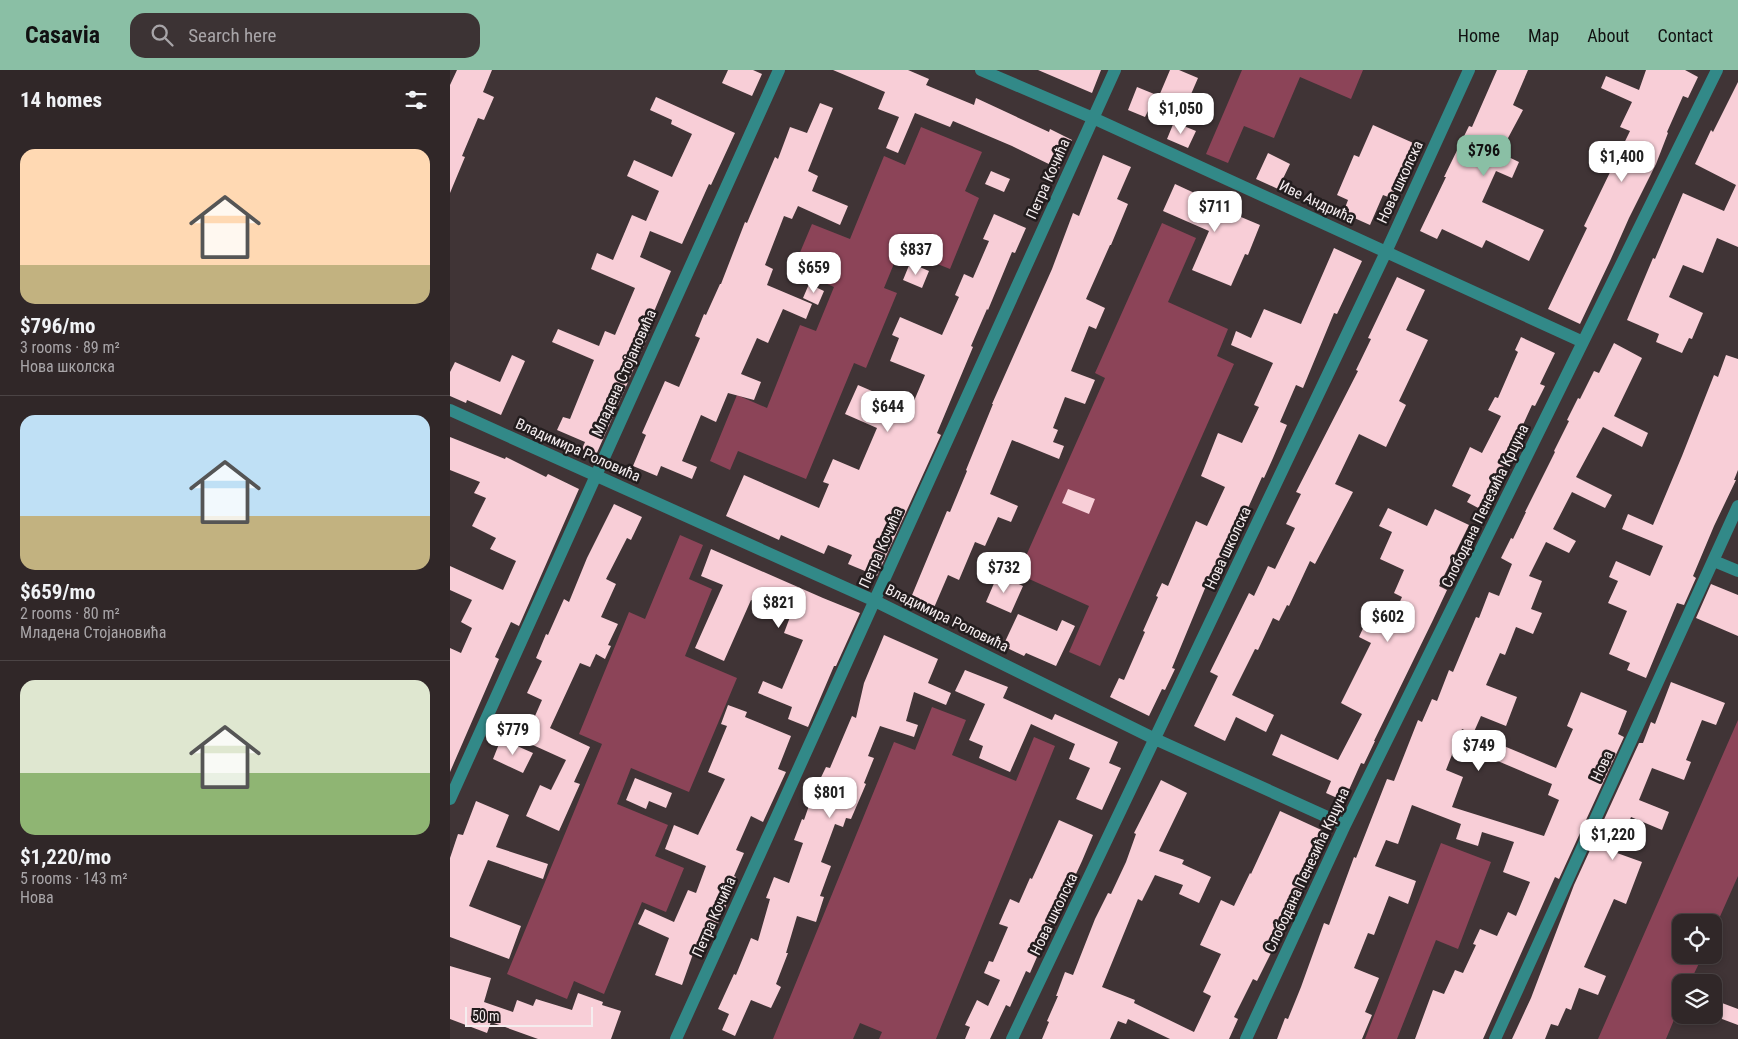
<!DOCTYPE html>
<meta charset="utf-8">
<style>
:root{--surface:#302728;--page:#3c3334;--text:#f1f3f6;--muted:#a8a5a8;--line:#4b4445;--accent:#8abfa5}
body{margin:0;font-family:"Roboto Condensed",sans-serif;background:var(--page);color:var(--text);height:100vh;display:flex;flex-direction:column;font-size:19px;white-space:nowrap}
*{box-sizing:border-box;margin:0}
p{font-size:16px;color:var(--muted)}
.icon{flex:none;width:28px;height:28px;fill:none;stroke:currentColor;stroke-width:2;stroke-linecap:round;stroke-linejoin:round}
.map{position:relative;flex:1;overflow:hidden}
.side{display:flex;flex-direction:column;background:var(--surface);width:450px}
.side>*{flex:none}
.controls{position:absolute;left:1222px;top:844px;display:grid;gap:10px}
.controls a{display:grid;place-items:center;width:50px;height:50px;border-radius:10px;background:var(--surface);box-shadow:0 2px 8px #0003,0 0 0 1px var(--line);font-size:25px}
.scale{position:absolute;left:15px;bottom:12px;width:128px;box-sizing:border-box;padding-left:5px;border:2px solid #f5edef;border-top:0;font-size:14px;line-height:18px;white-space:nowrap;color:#f5edef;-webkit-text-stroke:4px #231d1e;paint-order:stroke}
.price{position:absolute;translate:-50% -42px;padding:0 11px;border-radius:10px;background:#fff;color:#222;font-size:16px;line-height:32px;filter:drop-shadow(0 1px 2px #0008)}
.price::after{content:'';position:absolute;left:50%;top:30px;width:15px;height:11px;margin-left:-8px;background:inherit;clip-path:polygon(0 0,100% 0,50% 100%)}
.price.on{background:var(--accent);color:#111}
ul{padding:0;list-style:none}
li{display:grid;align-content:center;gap:10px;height:265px;padding:0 20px}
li+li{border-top:1px solid var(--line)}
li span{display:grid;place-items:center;height:155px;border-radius:15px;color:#555}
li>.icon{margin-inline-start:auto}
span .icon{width:90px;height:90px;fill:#fffc;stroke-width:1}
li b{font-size:21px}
h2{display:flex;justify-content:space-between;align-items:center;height:60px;padding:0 20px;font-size:21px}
header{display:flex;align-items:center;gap:30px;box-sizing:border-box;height:70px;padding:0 25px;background:var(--accent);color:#111}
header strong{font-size:24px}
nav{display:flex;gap:28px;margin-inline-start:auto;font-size:18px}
.search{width:350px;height:45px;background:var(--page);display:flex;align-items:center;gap:12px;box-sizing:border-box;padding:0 18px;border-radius:15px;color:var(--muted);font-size:19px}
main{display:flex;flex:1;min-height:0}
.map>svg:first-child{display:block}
.green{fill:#8c4458}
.building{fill:#f8ced7}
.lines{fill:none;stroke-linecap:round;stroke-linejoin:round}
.minor{stroke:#328988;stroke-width:12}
.labels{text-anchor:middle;stroke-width:5;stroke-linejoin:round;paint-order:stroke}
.street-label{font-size:15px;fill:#f5edef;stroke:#231d1e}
</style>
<header>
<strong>Casavia</strong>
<div class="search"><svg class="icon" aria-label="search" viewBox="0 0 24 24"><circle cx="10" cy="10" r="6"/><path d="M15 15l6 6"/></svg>Search here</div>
<nav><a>Home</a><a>Map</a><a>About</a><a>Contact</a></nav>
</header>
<main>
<section class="side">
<h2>14 homes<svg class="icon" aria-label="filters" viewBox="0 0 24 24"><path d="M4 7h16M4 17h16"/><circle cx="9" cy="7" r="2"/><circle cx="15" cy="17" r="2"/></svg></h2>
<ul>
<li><span style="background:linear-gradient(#ffd9b3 75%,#c2b280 0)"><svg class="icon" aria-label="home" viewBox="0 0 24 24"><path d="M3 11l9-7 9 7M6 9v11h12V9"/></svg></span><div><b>$796/mo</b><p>3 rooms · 89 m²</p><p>Нова школска</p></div></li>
<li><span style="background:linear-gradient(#bfe0f5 65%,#c2b280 0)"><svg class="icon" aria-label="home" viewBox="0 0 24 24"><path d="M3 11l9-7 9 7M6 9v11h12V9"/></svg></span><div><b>$659/mo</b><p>2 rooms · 80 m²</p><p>Младена Стојановића</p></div></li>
<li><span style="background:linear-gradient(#dfe7d0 60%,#8fb573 0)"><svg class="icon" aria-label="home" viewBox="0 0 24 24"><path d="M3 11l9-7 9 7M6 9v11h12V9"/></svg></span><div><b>$1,220/mo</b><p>5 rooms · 143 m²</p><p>Нова</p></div></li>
</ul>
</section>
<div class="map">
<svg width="1288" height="969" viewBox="0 0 1288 969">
<rect width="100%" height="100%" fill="#403436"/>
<!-- green -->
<path class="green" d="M792,0H913L901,29L850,7L824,68L794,56L778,93L756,84Z
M471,57L532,82L515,121L529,128L500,199L450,179L434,218L447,223L416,298L404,293L356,409L288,381L280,400L260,391L287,325L317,338L350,255L366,261L384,217L343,199L362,154L400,169L434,86L455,95Z
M712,153L746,168L718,232L778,259L767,286L784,294L650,596L619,582L639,536L568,504L655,308L645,303Z
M230,465L253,475L239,509L262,519L235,586L287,608L239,722L181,698L167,734L218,755L205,786L234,798L216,842L192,832L154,924L124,911L117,929L57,904L152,674L129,664L179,542L195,549Z
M482,637L516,650L502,685L566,711L584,667L605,676L486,969H429L432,962L410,953L403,969H323L444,672L465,680Z
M1288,650V806L1264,860V852H1231V885H1253L1240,912H1231V933L1216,969H1148Z
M991,773L1041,792L1008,879L986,870L947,969H915Z"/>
<!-- building -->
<path class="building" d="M7,0H42L33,22L44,27L34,50L28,48L12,86L15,87L0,123V15Z
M278,0H303L312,4L302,26L272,13Z
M383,0H458L479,9L476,15L524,35L526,28L599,62L600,59L622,70L609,99L562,76L503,51L500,57L465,43L448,83L436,78L449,47L428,39L435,22Z
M588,0H651L642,23Z
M720,0H729L748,8L729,52L699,39L695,47L678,40L687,17L709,26Z
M1047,0H1078L1063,35L1073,40L1050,83L1069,92L1062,108L1046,101L1032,132L1094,160L1079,191L1036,170L1032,178L992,159L987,169L970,161L996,107H994L1019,56L1022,57Z
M1196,0H1235L1248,7L1238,28L1233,26L1217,62L1218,63L1206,94L1179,148L1160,191L1130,254L1098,239L1137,158L1134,156L1180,61L1170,57L1182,32L1151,18L1156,6L1189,20Z
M1288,12V177L1267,168L1253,203L1233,195L1219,227L1253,243L1242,269L1239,268L1232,283L1206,272L1209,264L1177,250L1203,188L1205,189L1233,123L1274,141L1286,115L1245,94L1261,60L1263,62Z
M206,27L285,63L261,115L259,114L232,174L200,161L190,187L221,201L203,244L207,246L146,385L132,379L135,372L107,360L113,347L120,349L144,290L102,272L108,259L149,276L155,261L165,265L185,218L141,199L147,183L163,190L182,145L196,151L209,121L177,106L184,90L222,107L242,64L221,54L222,50L200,40Z
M370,33L383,38L358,101L368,106L362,121L398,136L390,155L348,136L342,149L334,146L315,195L323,199L317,215L362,234L356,249L333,239L318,273L307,268L291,304L311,312L304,330L278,323L266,352L251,345L232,391L247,397L242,409L211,396L207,406L183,396L196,365L192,363L215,311L229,317L250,268L245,266L254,244L256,245L270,214H271L295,152L297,153L325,87L328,89L340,57L357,63Z
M724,52L746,61L738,78L717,69Z
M923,55L970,76L960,99L954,97L941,128L933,125L920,155L893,143L898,130L887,125L904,85L909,87Z
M818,83L840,94L828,119L806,109Z
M653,85L681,97L667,129L678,134L661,175H660L636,229L655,238L646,259L639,256L621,301L645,310L635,334L615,327L603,358L608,360L603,372L614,376L609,389L562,370L540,424L568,436L561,452L548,447L535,476L525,472L509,510L498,505L483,540L460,530L497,441L500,442L517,401L516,400L543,334H542L602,199L623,143L629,146Z
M541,101L560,109L554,122L535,114Z
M725,114L753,127L755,123L782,135L779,142L810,155L798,185L795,184L781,216L742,200L759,161L713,141Z
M544,144L576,158L565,183L562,182L538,240L537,239L521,276L523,277L487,363L491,365L427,506L398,494L402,485L378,475L374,484L331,465L329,470L276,446L294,405L369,438L379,414L373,412L383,389L409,400L427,358L395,344L408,315L461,338L475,305L440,291L449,268L442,265L450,247L492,265L509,227L505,225L514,204L523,208L539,171L533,169Z
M884,178L912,191L887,244L884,243L853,318L846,315L830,352L837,355L823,388L814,408L812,407L762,518L756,516L722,598L725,599L715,620L712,619L699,646L660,627L669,608L674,610L695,562L693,561L708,527L706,526L712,513L718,516L746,451L757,456L775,417L751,406L768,363L792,373L809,337L804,335L823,293L781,275L786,261L801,268L814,239L851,254Z
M460,193L479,201L472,218L453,210Z
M947,207L975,220L956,260L978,270L949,331L956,335L936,377L909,364L885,414L903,422L865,494L860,491L839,536L837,535L829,551L823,548L808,580L805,579L782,625L824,645L816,662L786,647L775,671L744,656L768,606L760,602L799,523L804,526L818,496L825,499L845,458L836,454L851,424L846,422L908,301L906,300L921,269L918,268Z
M359,214L374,221L368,235L353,228Z
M1071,267L1105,283L1090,314L1095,316L1085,336L1082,335L1066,370L1068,371L1058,392L1056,391L1032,440L1017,432L1021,425L1002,416L1020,377L1032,383L1051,346L1038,340L1045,327L1048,328L1068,282L1065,280Z
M1164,273L1192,288L1164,346L1198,363L1192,377L1153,357L1126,407L1162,425L1155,438L1122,422L1103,459L1126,471L1119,483L1096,472L1079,506L1092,511L1081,539L1092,543L1083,564L1066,557L1055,585L1050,583L1036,615L1067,627L1056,656L1031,646L1023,664L1012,659L996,700L1013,707L1002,737L1094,766L1109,730L1098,725L1102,714L1043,689L1049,674L1106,698L1123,659L1117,656L1131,622L1177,641L1168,664L1174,667L1109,809L1105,807L1033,969H965L983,920L994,924L1005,900L1013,903L1026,875L1023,874L1030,859L1047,866L1058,842L1066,846L1080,812L1053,802L1064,772L1032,762L1028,776L1006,769L1011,754L962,735L948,774L936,770L925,796L966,811L958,834L939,826L924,865L918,863L904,898L929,908L915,942L922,945L912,969H827L835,948L838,949L851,917L874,853L879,855L904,787L906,788L937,709L944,711L968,650L972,652L982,629L987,631L999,600L1003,602L1026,547L1029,548L1039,522L1049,526L1062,494L1051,488L1061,468L1063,469L1076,442H1075L1105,382L1104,381L1119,351L1117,350L1128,328L1130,329L1144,301L1149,303Z
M62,285L75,291L51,345L17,330L16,333L0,326V302L5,292L50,312Z
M1276,285L1288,289V400L1284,410H1286L1264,456L1243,506L1246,508L1234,535L1227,533L1196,608L1177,600L1180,593L1159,584L1177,541L1158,533L1168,511L1159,507L1166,491L1200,506L1213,476L1172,459L1178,444L1203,455L1232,386L1264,305L1268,307Z
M0,367L55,389L56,387L96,407L98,404L129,419L69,556L61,552L45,587L49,589L0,702V578L11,583L22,558L11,552L22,530L0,520V496L53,520L66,491L40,479L46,468L22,456L36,428L24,423L30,412L0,400Z
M618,419L645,429L639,444L612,433Z
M164,434L192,447L181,470L177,468L156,509L166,514L151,547L168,554L158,575L161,576L155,589L146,584L140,597L130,593L100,658L140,677L124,712L130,714L109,761L76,746L90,715L101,720L116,690L74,671L92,630L77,623L92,591L86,588L96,564L98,565L114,529L119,532L137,488Z
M938,438L977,456L985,439L1019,455L989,516L997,520L983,550L924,671H925L914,694L911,693L894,731L876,723L881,711L822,685L831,664L888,690L912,644L891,633L921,573L909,567L915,554L935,564L952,527L944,523L954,500L930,489L942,462L929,456Z
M261,479L373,528L410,543L386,596H384L358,657L338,649L342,637L308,623L313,611L332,619L353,570L334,563L340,547L301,530L274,591L245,578L273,515L251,506Z
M548,504L573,516L561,543L536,532Z
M1261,514L1288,525V566L1246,548Z
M568,544L607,561L612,550L625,556L606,596L576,583L574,586L553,576Z
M434,565L488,589L478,613L501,623L496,635L464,622L456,651L468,655L464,667L430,656L418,686L424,688L414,713L416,714L401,749L396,748L393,757L385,754L371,792L381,796L370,826L374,827L366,852L347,846L336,883H338L326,914L331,917L321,938L301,930L285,966L272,960L279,944L268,939L284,904L286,905L301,868L308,871L320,829L316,828L324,807L339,813L353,773L344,770L352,749L354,750L363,724L376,697L380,698L402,646L406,648L414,613Z
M515,600L558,617L553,628L602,650L605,644L668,672L659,693L671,698L652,740L626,729L640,698L619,689L625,674L581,654L560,702L529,688L533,676L519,670L535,634L505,621Z
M1221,612L1275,633L1266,655L1252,650L1236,690L1241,692L1234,710L1202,698L1189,730L1219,742L1212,760L1181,747L1167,783L1192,792L1176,834L1164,829L1134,897L1156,906L1148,925L1129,918L1121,940L1116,938L1108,956L1101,954L1095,969H1062L1081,928L1124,815L1189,673H1193L1201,652L1205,654Z
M278,635L297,642L295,647L341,666L328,699L336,702L313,752L301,746L286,780L294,783L284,806L286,807L275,838L267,856L265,855L251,887L243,884L232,915L205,905L219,868L188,854L195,839L224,852L238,820L246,823L256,796L215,779L224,755L248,765L275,709L258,702L277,656L271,654Z
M51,669L83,683L73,703L43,689Z
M185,708L222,723L216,738L199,731L196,739L176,730Z
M711,710L737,723L709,781L734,790L732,794L761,807L749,833L729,824L733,815L705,805L692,831L688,829L652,917L685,930L684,933L744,962L761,926L753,922L771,884L750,875L771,830L784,836L800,803L801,804L830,741L878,763L851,823L807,911L803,909L784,947L788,949L779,969H720L678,949L676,954L668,951L660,969H592L599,952L597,951L608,926H606L615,902L623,905L645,849L658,823L661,824L676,792L686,764L684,763Z
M26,731L59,745L46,777L98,794L93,809L38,790L19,836L71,856L59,889L0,867V788L8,764L13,765Z
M609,750L643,765L632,791L620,817L618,816L580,903L576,901L560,937L556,935L540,969H515L520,957L515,955L527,930L538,936L550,910L534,903L539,891L543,892L558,857L549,854L560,829L569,833L580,808L582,809Z
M0,896L41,908L34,932L63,942L67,930L83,936L86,929L122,940L128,923L153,932L152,935L171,941L161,969H88L41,952L37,963L0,949Z
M1264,930L1288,939V955L1264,946Z"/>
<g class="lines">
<!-- minor -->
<path class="minor" d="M531,0L643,48L1133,272
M0,340L425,531L705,669L895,755
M1264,491L1288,501
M0,729L329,0
M226,969L665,0
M562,969L936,182L1019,0
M796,969L895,755L1267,0
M1045,969L1288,436"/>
</g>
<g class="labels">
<!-- street labels -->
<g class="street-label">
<text transform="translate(598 109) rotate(-66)" y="5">Петра Кочића</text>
<text transform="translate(950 112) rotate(-65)" y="5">Нова школска</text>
<text transform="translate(867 132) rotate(25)" y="5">Иве Андрића</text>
<text transform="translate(174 303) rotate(-66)" y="5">Младена Стојановића</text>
<text transform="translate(128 380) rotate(24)" y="5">Владимира Роловића</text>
<text transform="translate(1035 436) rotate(-64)" y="5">Слободана Пенезића Крцуна</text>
<text transform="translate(431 478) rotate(-66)" y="5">Петра Кочића</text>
<text transform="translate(778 478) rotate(-65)" y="5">Нова школска</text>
<text transform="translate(497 548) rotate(26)" y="5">Владимира Роловића</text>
<text transform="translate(1152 696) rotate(-65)" y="5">Нова</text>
<text transform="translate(857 800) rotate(-65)" y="5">Слободана Пенезића Крцуна</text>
<text transform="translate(604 844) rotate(-64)" y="5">Нова школска</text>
<text transform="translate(264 847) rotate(-66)" y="5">Петра Кочића</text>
</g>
</g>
</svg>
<div class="controls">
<a><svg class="icon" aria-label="locate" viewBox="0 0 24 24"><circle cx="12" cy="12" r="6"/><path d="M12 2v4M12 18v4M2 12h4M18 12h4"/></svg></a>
<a><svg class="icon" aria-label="layers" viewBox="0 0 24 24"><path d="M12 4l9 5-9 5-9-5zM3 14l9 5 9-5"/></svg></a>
</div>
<div class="scale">50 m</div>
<b class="price" style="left:731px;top:65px">$1,050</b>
<b class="price on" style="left:1034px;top:107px">$796</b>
<b class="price" style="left:1172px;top:113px">$1,400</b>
<b class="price" style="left:765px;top:163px">$711</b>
<b class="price" style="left:466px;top:206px">$837</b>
<b class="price" style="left:364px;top:224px">$659</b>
<b class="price" style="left:438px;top:363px">$644</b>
<b class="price" style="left:554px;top:524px">$732</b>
<b class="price" style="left:329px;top:559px">$821</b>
<b class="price" style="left:938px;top:573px">$602</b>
<b class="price" style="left:63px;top:686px">$779</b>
<b class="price" style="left:1029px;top:702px">$749</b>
<b class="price" style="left:380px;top:749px">$801</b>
<b class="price" style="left:1163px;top:791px">$1,220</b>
</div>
</main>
